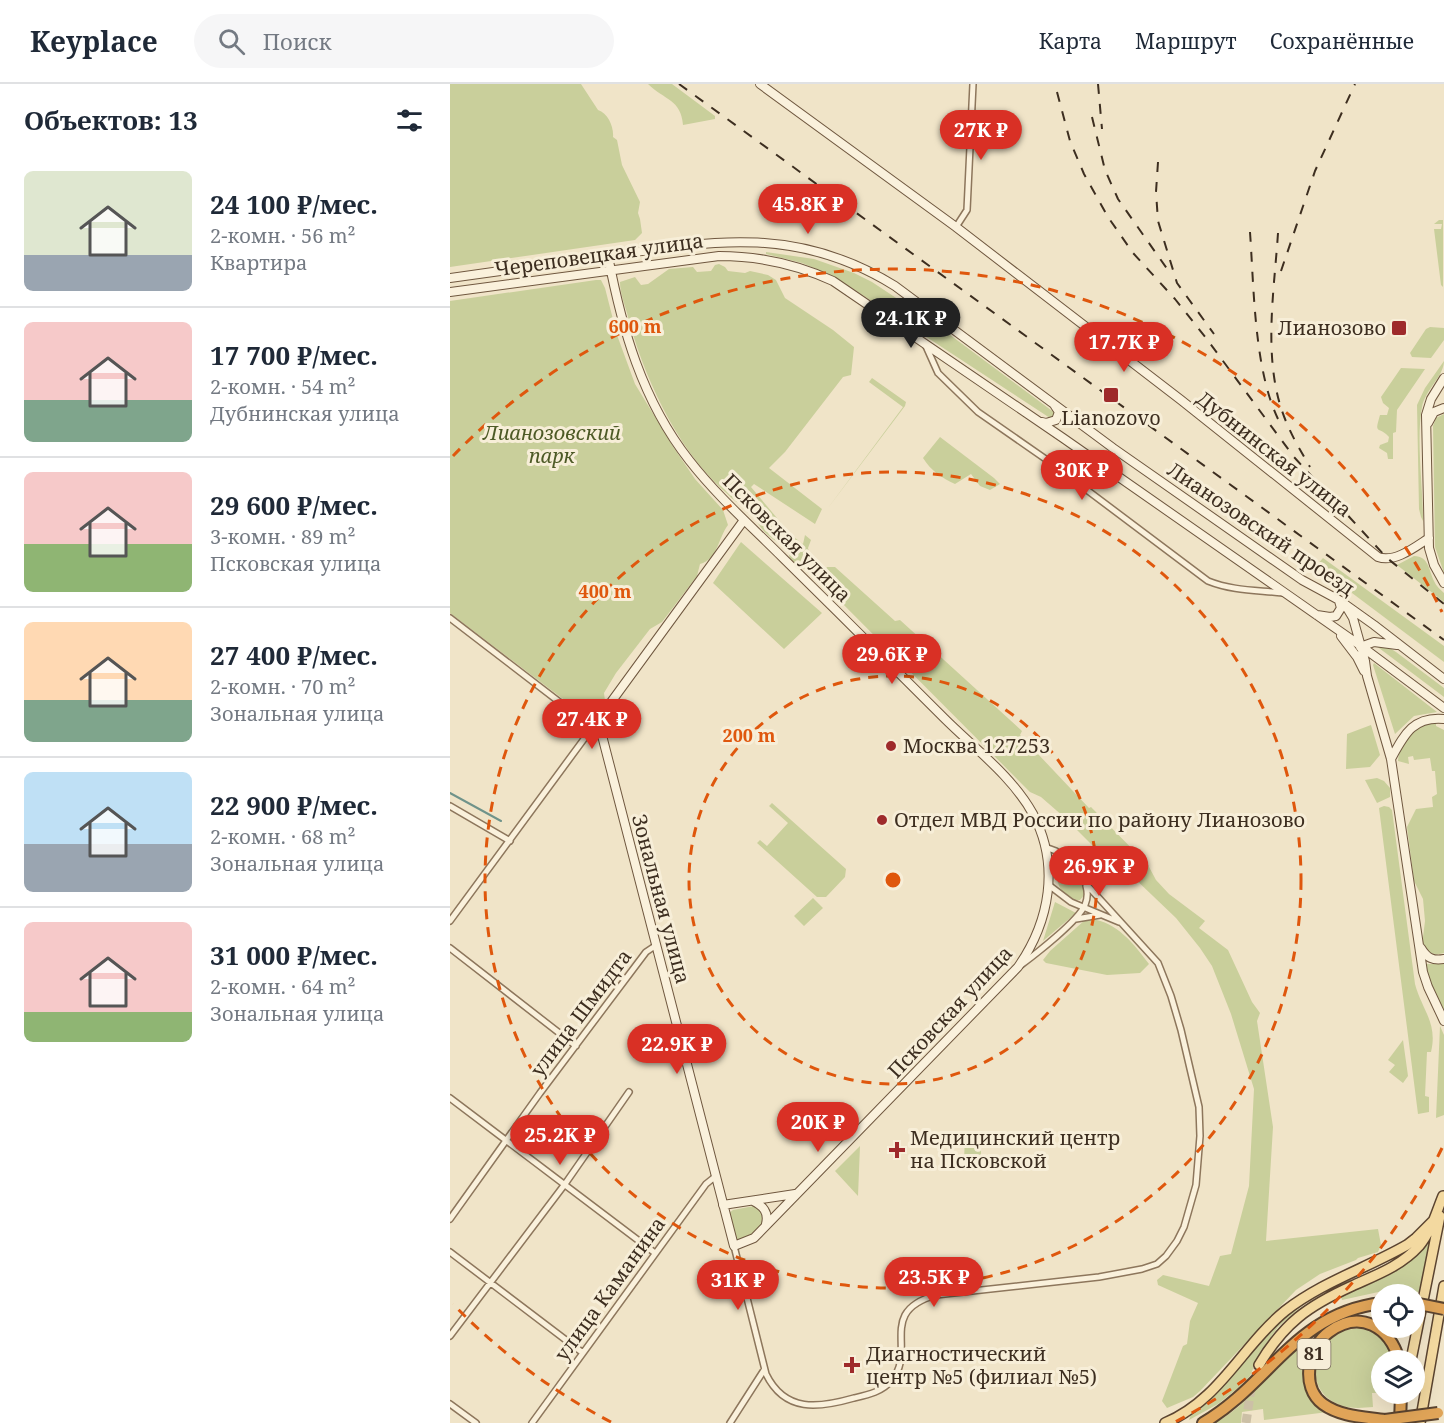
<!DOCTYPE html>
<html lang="ru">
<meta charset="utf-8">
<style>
:root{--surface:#fff;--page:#f6f6f7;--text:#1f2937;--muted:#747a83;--line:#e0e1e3;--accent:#d93025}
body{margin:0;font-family:"Noto Serif",serif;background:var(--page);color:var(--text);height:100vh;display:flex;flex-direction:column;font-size:22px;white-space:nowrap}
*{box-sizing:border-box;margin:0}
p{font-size:20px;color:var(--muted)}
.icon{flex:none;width:33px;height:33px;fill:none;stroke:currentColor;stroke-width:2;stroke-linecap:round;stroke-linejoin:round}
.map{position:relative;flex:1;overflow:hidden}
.drawer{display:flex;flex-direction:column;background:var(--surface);width:450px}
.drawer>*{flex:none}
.buttons{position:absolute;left:921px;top:1200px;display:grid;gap:12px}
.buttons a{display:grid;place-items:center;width:54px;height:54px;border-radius:50%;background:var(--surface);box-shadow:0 6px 24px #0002;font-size:30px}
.price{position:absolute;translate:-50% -51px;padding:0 14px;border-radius:21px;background:var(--accent);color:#fff;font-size:20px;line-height:39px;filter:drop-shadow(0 2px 3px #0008)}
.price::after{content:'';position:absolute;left:50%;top:36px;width:18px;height:14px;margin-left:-9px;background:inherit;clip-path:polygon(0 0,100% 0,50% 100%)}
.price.current{background:#222;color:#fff}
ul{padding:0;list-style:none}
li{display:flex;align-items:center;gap:18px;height:150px;padding:0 24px}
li+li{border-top:2px solid var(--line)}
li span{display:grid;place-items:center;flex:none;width:168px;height:120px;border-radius:9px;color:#555}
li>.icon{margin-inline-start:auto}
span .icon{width:72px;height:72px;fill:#fffc;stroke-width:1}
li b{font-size:26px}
h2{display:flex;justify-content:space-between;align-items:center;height:72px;padding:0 24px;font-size:26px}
header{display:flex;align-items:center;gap:36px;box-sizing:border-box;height:84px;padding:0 30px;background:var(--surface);border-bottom:2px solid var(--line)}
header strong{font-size:28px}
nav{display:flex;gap:33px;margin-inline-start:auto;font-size:21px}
.search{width:420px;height:54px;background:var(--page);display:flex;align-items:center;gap:15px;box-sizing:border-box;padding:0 21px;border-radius:33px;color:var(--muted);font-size:22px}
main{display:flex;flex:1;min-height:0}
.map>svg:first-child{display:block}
.green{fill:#c9cf9b}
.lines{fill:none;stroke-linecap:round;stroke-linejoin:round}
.stream{stroke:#6f938a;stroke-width:2}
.primary-tunnel{stroke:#ccc0a6;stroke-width:9;stroke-dasharray:9 4.5;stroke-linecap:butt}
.street-casing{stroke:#8d765c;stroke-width:8}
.secondary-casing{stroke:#6f573f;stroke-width:10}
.primary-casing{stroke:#5b4430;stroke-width:12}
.highway-casing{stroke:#5b4430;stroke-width:14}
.street{stroke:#faf1dc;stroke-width:5}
.secondary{stroke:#faf1dc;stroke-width:8}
.primary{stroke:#f3d9a0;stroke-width:9}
.highway{stroke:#e0a458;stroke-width:10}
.rail{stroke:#3d2e20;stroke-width:2;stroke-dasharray:10 10;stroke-linecap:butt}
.highway-bridge-casing{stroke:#5b4430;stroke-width:14;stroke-linecap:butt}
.highway-bridge{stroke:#e0a458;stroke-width:10}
.ring{fill:none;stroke:#df570d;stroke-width:3;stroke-dasharray:10 8}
.poi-dot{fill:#9e2a2b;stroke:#f7eed8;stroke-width:2}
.labels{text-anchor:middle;stroke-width:6;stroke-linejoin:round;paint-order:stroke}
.shield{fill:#f7eed8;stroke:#756857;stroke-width:1.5}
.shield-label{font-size:18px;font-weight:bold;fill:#3d2e20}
.street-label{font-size:20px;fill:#3d2e20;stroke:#f7eed8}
.poi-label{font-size:20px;fill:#3d2e20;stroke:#f7eed8;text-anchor:start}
.park-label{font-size:20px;font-style:italic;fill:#4d5a26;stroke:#f7eed8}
.centre{fill:#df570d;stroke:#f7eed8;stroke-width:3}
.ring-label{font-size:18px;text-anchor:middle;font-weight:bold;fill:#df570d;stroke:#f7eed8;stroke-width:6;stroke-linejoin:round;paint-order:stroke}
</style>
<header>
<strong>Keyplace</strong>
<div class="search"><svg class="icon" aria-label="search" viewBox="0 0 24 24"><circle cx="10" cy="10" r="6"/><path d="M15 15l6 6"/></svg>Поиск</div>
<nav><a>Карта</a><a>Маршрут</a><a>Сохранённые</a></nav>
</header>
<main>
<section class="drawer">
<h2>Объектов: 13<svg class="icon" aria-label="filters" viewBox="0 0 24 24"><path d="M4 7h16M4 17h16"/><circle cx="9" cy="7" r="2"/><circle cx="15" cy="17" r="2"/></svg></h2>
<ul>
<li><span style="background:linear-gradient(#dfe7d0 70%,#9aa5b1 0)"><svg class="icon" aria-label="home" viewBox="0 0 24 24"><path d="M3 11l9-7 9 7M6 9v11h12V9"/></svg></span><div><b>24 100 ₽/мес.</b><p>2-комн. · 56 m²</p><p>Квартира</p></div></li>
<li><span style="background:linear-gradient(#f6c9c9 65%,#7fa58c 0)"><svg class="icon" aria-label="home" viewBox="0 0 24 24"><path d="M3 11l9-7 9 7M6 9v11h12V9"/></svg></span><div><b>17 700 ₽/мес.</b><p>2-комн. · 54 m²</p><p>Дубнинская улица</p></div></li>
<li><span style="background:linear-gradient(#f6c9c9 60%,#8fb573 0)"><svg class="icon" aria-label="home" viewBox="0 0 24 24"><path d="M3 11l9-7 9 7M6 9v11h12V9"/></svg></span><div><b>29 600 ₽/мес.</b><p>3-комн. · 89 m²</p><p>Псковская улица</p></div></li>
<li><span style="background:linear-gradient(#ffd9b3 65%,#7fa58c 0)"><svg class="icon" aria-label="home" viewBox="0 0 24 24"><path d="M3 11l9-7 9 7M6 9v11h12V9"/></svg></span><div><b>27 400 ₽/мес.</b><p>2-комн. · 70 m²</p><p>Зональная улица</p></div></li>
<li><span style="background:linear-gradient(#bfe0f5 60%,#9aa5b1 0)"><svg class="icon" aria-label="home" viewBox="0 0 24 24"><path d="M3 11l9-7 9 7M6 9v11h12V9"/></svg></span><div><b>22 900 ₽/мес.</b><p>2-комн. · 68 m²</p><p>Зональная улица</p></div></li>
<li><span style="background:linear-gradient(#f6c9c9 75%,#8fb573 0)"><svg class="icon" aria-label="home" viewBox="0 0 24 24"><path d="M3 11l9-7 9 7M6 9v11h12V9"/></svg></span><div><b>31 000 ₽/мес.</b><p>2-комн. · 64 m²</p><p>Зональная улица</p></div></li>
</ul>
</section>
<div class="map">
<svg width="994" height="1339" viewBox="0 0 994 1339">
<rect width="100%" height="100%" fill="#f0e4c8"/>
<!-- green -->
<path class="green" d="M0,0H131L148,26C158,29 164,43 163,53L167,56L172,81L190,118L188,129L190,135L192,149L185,156L0,183Z
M198,0H222L265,32V35L233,41C231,15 214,16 198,0Z
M989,136H993V203L991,201L984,145H991L992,140H984Z
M316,168L364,175L404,189L422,198L484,239L605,329L603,334H600L385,193L352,179L316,170Z
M269,180L275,183L278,187L295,189L300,187L318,191L326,196L335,214L383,246L404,263L401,291L393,293L335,368L319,384L372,425L365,440L304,400L301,403L337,446L336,447L353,460L355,451L361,456L358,464L361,475L360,483L355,485L340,476L338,465C322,454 313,451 304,432L308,423L304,411L295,421C286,420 279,411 273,406C226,364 192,289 177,229C174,219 170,208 170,198L185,193L191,201L198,200L219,185L243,183L247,188L261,187L265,181Z
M146,196H151L155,204L167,251L185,300L224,364L245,395L273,426L278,441C268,454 268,475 250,480L247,492L212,538L200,545L166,589L154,609L155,617L148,631L138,634L0,529V217Z
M980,243L994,244V256L981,274L962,273L960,269L976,245Z
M994,277C994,292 975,306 972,323C966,355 973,403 973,437L971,433L969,425L967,321L975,304Z
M951,284L975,285L947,326L946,348L943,349V375H938L937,369L929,364L930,361L938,358L939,353C928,341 924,352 930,331H937L939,324L933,319L931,313Z
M422,294L456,318L455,322L378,424L453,323L419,298Z
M994,330V489L985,463L983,342L986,334Z
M490,353L544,394L550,400L540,406L530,402L521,390L505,400C492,394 481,387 473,374Z
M291,458L372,529L334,565L263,499Z
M964,472C979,472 979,487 984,497C986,502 990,505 994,509V518L947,481Z
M873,474L994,562V578L866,482Z
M377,483H385L445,537L450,536L572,647L570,651L639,724L641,723L698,781L706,796L719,810L755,837L749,844L778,866L802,918L810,929L807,937L823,1043L816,1157L928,1145L931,1161L928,1168L908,1174L906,1176L870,1190L846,1206L750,1307L743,1313L717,1324L712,1317L733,1262L737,1260L740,1237L748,1219L708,1201L707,1196L713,1191L759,1202L770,1172L781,1170L799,1102L804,1005L781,930L762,882L750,864L726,834L681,791L668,787L614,733L591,713L580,708L373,500V489Z
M925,561H935L946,568L994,604V613Z
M924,579L987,628L964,632L945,650L923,581Z
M986,639V642L994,646V869C985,872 977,869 972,861L975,837L973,815L964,797L957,743L966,725L983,723L982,713L987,710L985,687H982L980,674L964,676L963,672L958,673L959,680L948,677C950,656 965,640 986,639Z
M921,641L930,671L920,683L896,685L897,650Z
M927,694L934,697L940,704V713L927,719L915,696Z
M322,719L396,785L395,793L376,813H367L307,759L310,756L317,762L338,739L319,722Z
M934,722L939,723L942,726L965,900C972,926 988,939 981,968H977L975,1012L979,1013V1028L968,1030L929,724Z
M605,770L634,804L635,810L630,816C606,818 605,787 605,770Z
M363,814L373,824L354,842L344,832Z
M605,818L626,829L593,857Z
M641,835C667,838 684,860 699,880L690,889L657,891L596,879L593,876L600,867L635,836Z
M974,880H994V926L978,895Z
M990,942L994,951V1031L986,1034Z
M953,956L958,992L953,999L939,988L945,981L938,976Z
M515,1052H531V1077H514Z
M410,1062L408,1112L385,1087Z
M304,1122L308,1123L313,1129L314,1140C305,1148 296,1160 284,1155L279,1129L283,1126Z
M980,1158L969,1208L933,1207L892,1216L891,1213C924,1196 955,1187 980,1158Z
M875,1207L854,1220L828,1243L810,1269L800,1292L788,1304L768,1320L739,1336L741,1330C754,1319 768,1308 779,1295C808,1262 834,1227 875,1207Z
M911,1244C930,1249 937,1259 944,1276H932V1309H922L923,1323C912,1324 901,1325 890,1321C854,1308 860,1261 892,1247C898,1245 905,1245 911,1244Z
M869,1251L860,1262L854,1286L878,1328L814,1336L813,1325L792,1328L791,1339H764C790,1326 808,1303 828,1283C840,1270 855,1260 869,1251Z"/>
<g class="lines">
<!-- stream -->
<path class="stream" d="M0,709L51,737"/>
<!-- primary-tunnel -->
<path class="primary-tunnel" d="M796,1339L801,1304L809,1281"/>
<defs>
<path id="street" d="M506,143L517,126L523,0
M475,260L488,289L528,328L597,376L758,497C783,507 807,506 833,509
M0,534L142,643
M0,722L60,757
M600,802L621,818L669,838
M626,835L650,831
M0,837L148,636
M0,864L126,962
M571,881C587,869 628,837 635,821C638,814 638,809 636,802
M0,1014L205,1169
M0,1135L90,1009L196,868L205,862
M284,1162L316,1290C335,1329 369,1324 404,1314C417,1311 432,1308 441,1297C468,1267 426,1228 486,1211L649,1193L692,1185L707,1180L716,1172L727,1157L734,1143L746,1101L750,1052L749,1023L731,946L721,912L708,879L606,767L595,763
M0,1168L133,1269
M0,1252L115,1100L179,1008
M0,1320L26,1339
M82,1339L256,1100L266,1092
M280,1339L314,1286"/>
<path id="secondary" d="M310,0L506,143L731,316L928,473C945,479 965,463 979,454
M158,172C172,245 192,316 239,376C267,412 301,442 333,474C387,527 440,580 494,634C524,664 562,692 583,730C610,781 600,837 568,883L304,1154L284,1162L148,636L294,436
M0,194C53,187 105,179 158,172C264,156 349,142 445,202L663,364L852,496L889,516L924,541L994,595
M0,208L269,172C309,172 346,180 383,197L613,354L911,562L994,624
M994,294L981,315L976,331L979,464L984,481L994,499
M592,338L596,339L606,336L609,328L605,322
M978,339L984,328L994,324
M897,524L903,534L915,577L917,592L941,675L973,888L978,903L994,937
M867,531L880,533L886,532L891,524L889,517
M891,552L907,573L914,587
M910,563L924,558L947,561
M941,675C954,651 963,632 994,635
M971,864C977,874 983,877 994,875
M303,1117C313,1122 319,1128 316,1140
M273,1121L345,1110"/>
<path id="primary" d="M961,1276L990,1132
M809,1281C834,1239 858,1222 902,1202C926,1191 951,1182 969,1162C981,1148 986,1129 993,1112
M715,1339C770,1316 792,1262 835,1227C872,1198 917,1184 957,1161L966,1154L984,1136
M970,1339L994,1202"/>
<path id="highway" d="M935,1336C915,1333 891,1333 873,1320C850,1303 858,1263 879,1248C910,1225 940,1243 949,1276
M753,1339C820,1300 845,1229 932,1219
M950,1339L951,1310"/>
</defs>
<!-- street casing -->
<use href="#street" class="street-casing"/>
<!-- secondary casing -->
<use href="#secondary" class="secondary-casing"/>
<!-- primary casing -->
<use href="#primary" class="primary-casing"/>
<!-- highway casing -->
<use href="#highway" class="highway-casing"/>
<!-- street -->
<use href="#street" class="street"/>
<!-- secondary -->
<use href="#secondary" class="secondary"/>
<!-- primary -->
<use href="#primary" class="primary"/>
<!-- highway -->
<use href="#highway" class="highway"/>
<!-- rail -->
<path class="rail" d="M229,0L994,556
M648,0L652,45
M607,8L620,57L634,90L658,133L683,169L725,215L756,254L844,373L937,474L994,520
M642,33L655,86L668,115L720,189
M708,78L706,108L708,137L727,199L764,250
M800,148C804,204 804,287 829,337
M828,149C824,211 811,283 838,342C844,356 852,369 860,383
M831,187L865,87L905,0"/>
<defs>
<path id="highway-bridge" d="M964,1219L994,1225
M935,1336L988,1329"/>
</defs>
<!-- highway-bridge casing -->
<use href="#highway-bridge" class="highway-bridge-casing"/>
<!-- highway-bridge -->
<use href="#highway-bridge" class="highway-bridge"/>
</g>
<!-- distance rings -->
<g class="ring">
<circle cx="443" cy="796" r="204"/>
<circle cx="443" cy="796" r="408"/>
<path d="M992 1064A611 611 0 0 1 725 1338M161 1338A611 611 0 0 1 3 1220M3 372A611 611 0 0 1 992 528"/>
</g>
<!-- markers -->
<g class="poi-dot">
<rect x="941" y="236" width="16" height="16" rx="3"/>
<rect x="653" y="303" width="16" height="16" rx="3"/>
<circle cx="441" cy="662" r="6"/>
<circle cx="432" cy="736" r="6"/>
<path d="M444 1057h6v6h6v6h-6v6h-6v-6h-6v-6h6z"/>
<path d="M399 1272h6v6h6v6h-6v6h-6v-6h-6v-6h6z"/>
</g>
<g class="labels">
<!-- shield labels -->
<rect class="shield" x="847.5" y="1255" width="33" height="30" rx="4.5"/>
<g class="shield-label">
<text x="864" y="1276">81</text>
</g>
<!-- street labels -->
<g class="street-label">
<text transform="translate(149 171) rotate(-8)" y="7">Череповецкая улица</text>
<text transform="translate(824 370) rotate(38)" y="7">Дубнинская улица</text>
<text transform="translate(811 445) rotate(34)" y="7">Лианозовский проезд</text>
<text transform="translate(337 454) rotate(45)" y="7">Псковская улица</text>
<text transform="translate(211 815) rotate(75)" y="7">Зональная улица</text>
<text transform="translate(500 928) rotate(-47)" y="7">Псковская улица</text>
<text transform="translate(131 929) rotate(-53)" y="7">улица Шмидта</text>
<text transform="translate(160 1205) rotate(-54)" y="7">улица Каманина</text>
</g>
<!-- poi labels -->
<g class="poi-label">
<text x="936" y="251" text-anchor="end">Лианозово</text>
<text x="661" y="341" text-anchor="middle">Lianozovo</text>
<text x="453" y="669">Москва 127253</text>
<text x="444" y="743">Отдел МВД России по району Лианозово</text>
<text x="460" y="1061">Медицинский центр<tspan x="460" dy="23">на Псковской</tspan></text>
<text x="416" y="1277">Диагностический<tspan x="416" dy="23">центр №5 (филиал №5)</tspan></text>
</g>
<!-- park labels -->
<g class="park-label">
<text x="102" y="356">Лианозовский<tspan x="102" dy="23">парк</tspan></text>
</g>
</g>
<circle cx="443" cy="796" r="9" class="centre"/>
<g class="ring-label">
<text x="185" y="249">600 m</text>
<text x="155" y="514">400 m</text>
<text x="299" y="658">200 m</text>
</g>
</svg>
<div class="buttons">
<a><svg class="icon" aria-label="locate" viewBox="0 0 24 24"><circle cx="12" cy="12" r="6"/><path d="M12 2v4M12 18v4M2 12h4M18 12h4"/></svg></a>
<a><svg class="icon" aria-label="layers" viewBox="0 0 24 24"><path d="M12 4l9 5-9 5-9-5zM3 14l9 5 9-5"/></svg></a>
</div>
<b class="price" style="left:531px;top:77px">27K ₽</b>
<b class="price" style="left:358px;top:151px">45.8K ₽</b>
<b class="price current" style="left:461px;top:265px">24.1K ₽</b>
<b class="price" style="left:674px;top:289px">17.7K ₽</b>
<b class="price" style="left:632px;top:417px">30K ₽</b>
<b class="price" style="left:442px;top:601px">29.6K ₽</b>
<b class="price" style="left:142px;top:666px">27.4K ₽</b>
<b class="price" style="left:649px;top:813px">26.9K ₽</b>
<b class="price" style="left:227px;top:991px">22.9K ₽</b>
<b class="price" style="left:368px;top:1069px">20K ₽</b>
<b class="price" style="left:110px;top:1082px">25.2K ₽</b>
<b class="price" style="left:484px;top:1224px">23.5K ₽</b>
<b class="price" style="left:288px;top:1227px">31K ₽</b>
</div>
</main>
